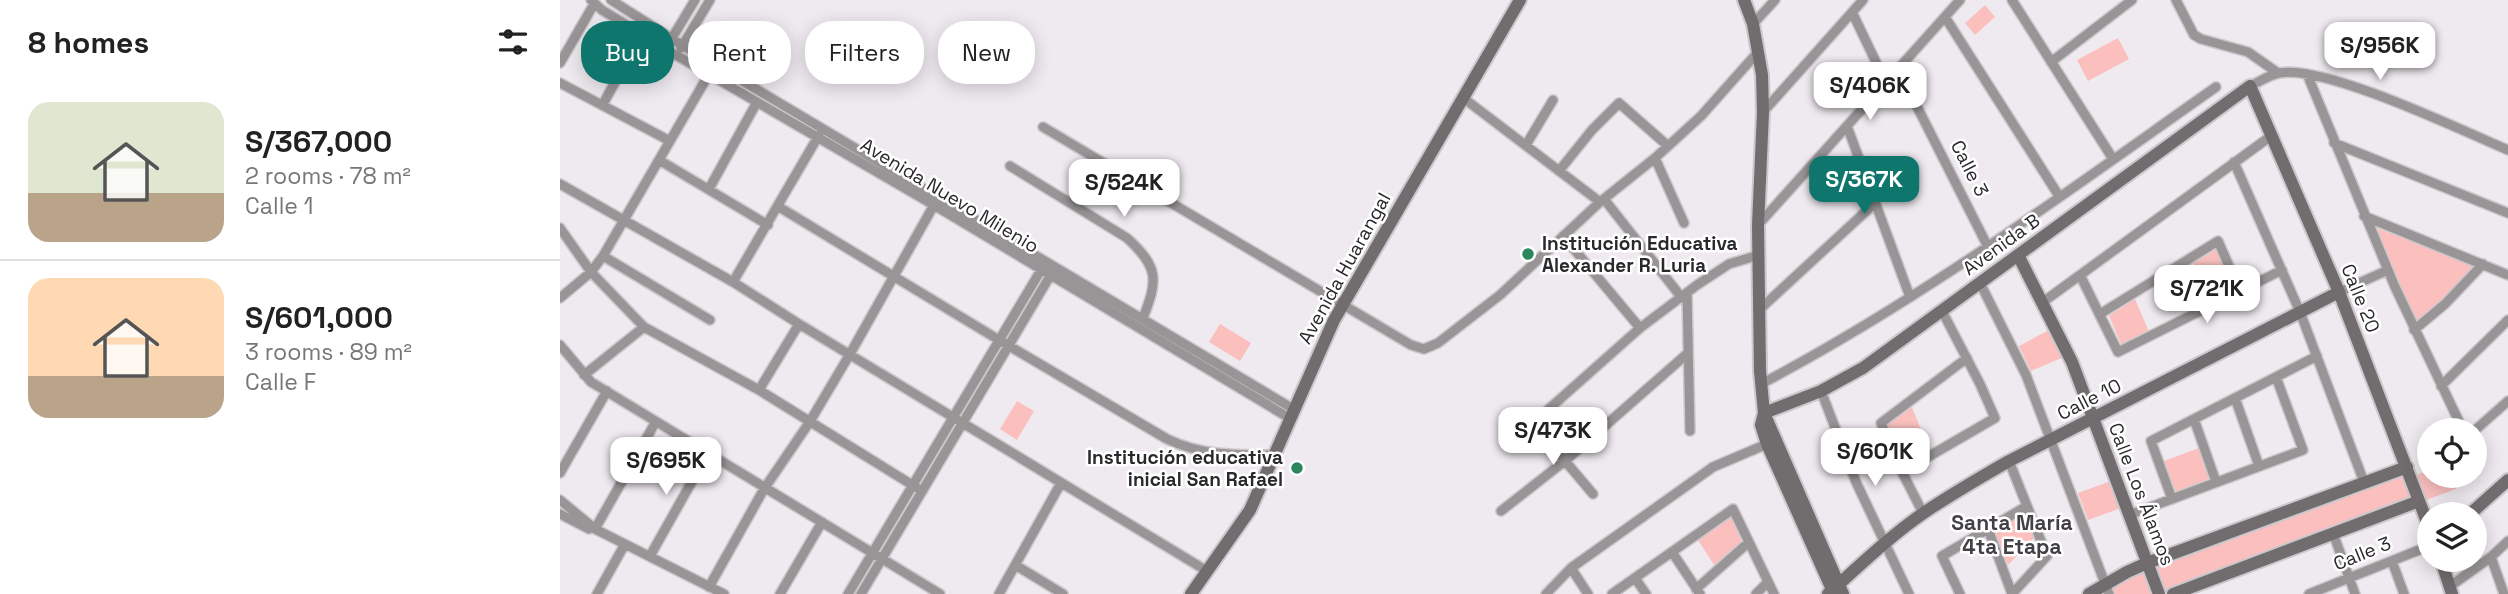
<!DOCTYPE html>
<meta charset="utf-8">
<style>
:root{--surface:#fff;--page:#f6f6f6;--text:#222;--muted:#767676;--line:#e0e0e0;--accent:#0f766e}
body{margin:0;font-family:"Space Grotesk",sans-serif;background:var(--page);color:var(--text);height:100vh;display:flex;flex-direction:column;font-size:26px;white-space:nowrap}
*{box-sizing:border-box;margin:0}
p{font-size:23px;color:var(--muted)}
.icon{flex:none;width:38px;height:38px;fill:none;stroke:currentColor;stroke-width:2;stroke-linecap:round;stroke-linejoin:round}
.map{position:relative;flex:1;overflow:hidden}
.drawer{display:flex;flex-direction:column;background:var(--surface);width:560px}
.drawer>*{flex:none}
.guide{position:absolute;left:21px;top:21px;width:665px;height:63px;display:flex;gap:14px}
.buttons{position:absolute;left:1857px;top:418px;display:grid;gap:14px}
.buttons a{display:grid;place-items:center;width:70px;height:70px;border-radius:50%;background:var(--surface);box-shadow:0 4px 18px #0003;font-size:35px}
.price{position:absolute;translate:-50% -60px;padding:0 16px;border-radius:14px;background:#fff;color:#222;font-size:23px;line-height:46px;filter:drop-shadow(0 2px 4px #0008)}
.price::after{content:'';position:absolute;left:50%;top:42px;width:21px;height:16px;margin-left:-10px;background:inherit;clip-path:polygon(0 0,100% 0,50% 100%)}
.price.on{background:var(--accent);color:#fff}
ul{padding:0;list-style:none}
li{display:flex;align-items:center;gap:21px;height:175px;padding:0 28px}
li+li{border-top:2px solid var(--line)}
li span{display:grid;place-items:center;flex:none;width:196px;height:140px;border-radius:21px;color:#555}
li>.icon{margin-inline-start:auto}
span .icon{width:84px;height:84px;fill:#fffc;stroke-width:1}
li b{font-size:30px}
h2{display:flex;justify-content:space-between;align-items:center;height:84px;padding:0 28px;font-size:30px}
.chip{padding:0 24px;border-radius:28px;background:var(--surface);box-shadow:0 4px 18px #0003;font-size:24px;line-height:63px}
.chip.on{background:var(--accent);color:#fff}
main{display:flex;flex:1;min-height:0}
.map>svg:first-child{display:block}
.green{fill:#fbc0be}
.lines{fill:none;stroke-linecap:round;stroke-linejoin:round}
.street-casing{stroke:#cbc7cc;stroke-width:12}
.secondary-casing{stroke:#cbc7cc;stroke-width:16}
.street{stroke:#999597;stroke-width:9}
.secondary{stroke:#716c6e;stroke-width:12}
.poi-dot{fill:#2c875d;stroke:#fff;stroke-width:2.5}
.labels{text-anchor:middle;stroke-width:5;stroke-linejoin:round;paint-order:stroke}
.street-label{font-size:19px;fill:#29282a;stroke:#fff}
.poi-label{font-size:19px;font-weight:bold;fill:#29282a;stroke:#fff;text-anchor:start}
.neighbourhood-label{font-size:21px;font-weight:bold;fill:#434045;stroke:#fff}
</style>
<main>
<section class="drawer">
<h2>8 homes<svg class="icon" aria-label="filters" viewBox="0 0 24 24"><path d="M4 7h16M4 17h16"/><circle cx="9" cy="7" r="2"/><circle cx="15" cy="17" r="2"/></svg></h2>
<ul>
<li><span style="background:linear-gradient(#dfe7d0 65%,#b9a48a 0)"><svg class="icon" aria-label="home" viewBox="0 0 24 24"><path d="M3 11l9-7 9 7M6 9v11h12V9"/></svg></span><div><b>S/367,000</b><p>2 rooms · 78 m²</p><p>Calle 1</p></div></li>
<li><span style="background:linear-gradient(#ffd9b3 70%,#b9a48a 0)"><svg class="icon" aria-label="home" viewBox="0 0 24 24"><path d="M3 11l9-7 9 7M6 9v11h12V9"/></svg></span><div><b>S/601,000</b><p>3 rooms · 89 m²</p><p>Calle F</p></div></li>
</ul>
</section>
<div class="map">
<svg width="1948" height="594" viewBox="0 0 1948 594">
<rect width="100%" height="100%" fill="#efeaf0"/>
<!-- green -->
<path class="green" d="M1425,5L1435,17L1415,35L1405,23Z
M1558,38L1569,59L1528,81L1517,60Z
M1814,227L1912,264L1914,268L1861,322L1853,319Z
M1657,249L1674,289L1650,301L1633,263Z
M1575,299L1589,332L1562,346L1549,316Z
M660,324L691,343L680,361L649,342Z
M1491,329L1504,357L1471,371L1459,346Z
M457,401L474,411L457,440L440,429Z
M1352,407L1368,448L1344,463L1327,425Z
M1639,448L1649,479L1616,492L1604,461Z
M1869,470V476H1892L1896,489L1866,500L1857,475Z
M1843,472L1853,498L1606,592L1596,565Z
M1551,481L1561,508L1528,520L1518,493Z
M1464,515L1474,538L1448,565L1434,531Z
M1171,516L1182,541L1154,565L1138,540Z
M1583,570L1592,594H1555L1552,586Z"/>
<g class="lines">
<defs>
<path id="street" d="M31,0L42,10L116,55L374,205L731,419
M51,0L122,45L735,410
M1452,0L1553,159
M1616,0L1634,35L1641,39L1688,52L1718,73
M1292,12L1326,83
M1385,17L1499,196
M1193,24L1215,0
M109,43L135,0
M121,48L150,0
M1491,62L1572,0
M0,63L34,4
M1338,69L1428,247
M1747,74L1835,287L1903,430
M0,83L110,141
M1690,86C1699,82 1709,75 1719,73C1764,64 1901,130 1948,150
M902,97L1040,202
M43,104L82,33
M1203,112L1303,0
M1287,126L1350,297
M483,127L851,345L864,349L878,343L940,295L1040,202L1095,158L1141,116L1198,52
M1774,143L1948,213
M966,145L993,100
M1095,158L1124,223
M99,160L208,225
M1674,162L1740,312L1804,482
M450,166L567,238C599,267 598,280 583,318
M999,171L1032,130L1059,103L1108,146
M0,184L173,282L239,324L647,571
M149,189L197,102
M1044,199L1122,298
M219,207L439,340L607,439C642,456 677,455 715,455
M1804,216L1948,275
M1198,225L1400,0
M0,228L31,272L84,327L199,390L362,491
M1003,236L1080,328
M43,256L150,320
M1520,275L1558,352L1722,270
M173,282L259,135
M1420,283L1466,375L1549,594
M1779,292L1828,270
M1127,293L1130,431
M0,298L31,272L43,256L149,74
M1483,302L1711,136
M1199,310L1315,203
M1540,314L1658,241L1680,291
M1854,330L1885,304L1923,264
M0,345L31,382L380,594
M24,375L84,327
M1201,384C1361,300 1508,191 1656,87
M1881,386L1948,320
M199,390L239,324
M1261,391L1296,482L1349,594
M1675,398L1699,466
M1634,419L1656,482
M1914,431L1948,401
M1449,461L1487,556L1452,594
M1342,472L1435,418L1420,384L1382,311
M0,473L47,391
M1033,494L973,423L1080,328L1137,285L1169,264L1199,255
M1612,499L1591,441L1757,356
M0,500L35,529L164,594
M941,511L1006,460L1128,353
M1363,513L1342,472L1321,423L1407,358
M0,514L29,529
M1569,515L1743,450L1716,377
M35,529L95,423
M1428,529L1452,594
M1773,533L1795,594
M1112,552L1140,594
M90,556L148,453
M1931,557L1944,594
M1832,561L1844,594
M457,566L503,594
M1011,568L1028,594
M1075,578L1086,594
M149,587L204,489L249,423L290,354L374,205
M1889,587L1931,557L1948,541
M1136,589L1189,542
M37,594L65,544
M220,594L262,522
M288,594L484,265
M301,594L493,271
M439,594L501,483
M986,594L1011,568L1153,467L1207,444
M1052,594L1173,509L1214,594
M1196,594L1208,582
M1400,594L1382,556L1467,506
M1749,594L1869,546"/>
<path id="secondary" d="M1184,0L1193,24L1202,75L1203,112L1198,225L1200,371L1204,413L1201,425L1207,444L1274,594
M1458,255L1512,362L1599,594
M1204,413L1261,391L1303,368L1690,86L1779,292L1869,527
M1204,413L1283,594
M1910,514L1948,480
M1881,560L1892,594
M631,594L690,510L774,320L960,0
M1268,594C1299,566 1330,536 1365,512C1392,494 1421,477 1449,461L1779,292
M1529,594L1567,572L1587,563L1847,467
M1613,594L1859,501"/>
</defs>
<!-- street casing -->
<use href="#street" class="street-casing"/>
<!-- secondary casing -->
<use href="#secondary" class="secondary-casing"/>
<!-- street -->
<use href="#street" class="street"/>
<!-- secondary -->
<use href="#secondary" class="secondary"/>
</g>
<!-- markers -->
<g class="poi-dot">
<circle cx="968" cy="254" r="7"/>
<circle cx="737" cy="468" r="7"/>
</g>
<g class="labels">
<!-- street labels -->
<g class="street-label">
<text transform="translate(1410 168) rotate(63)" y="7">Calle 3</text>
<text transform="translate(390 195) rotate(31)" y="7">Avenida Nuevo Milenio</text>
<text transform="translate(1441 244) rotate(-36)" y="7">Avenida B</text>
<text transform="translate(784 268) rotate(-61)" y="7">Avenida Huarangal</text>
<text transform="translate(1801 298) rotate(68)" y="7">Calle 20</text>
<text transform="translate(1529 399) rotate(-27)" y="7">Calle 10</text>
<text transform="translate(1582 494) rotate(69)" y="7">Calle Los Álamos</text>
<text transform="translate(1802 553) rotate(-22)" y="7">Calle 3</text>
</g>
<!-- poi labels -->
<g class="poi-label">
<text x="982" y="250">Institución Educativa<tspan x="982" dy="22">Alexander R. Luria</tspan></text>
<text x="723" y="464" text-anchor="end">Institución educativa<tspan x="723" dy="22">inicial San Rafael</tspan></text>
</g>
<!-- neighbourhood labels -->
<g class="neighbourhood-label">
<text x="1452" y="530">Santa María<tspan x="1452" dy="24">4ta Etapa</tspan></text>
</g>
</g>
</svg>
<div class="buttons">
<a><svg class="icon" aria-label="locate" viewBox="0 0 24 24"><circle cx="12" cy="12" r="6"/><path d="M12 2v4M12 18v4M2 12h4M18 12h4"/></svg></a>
<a><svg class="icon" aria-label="layers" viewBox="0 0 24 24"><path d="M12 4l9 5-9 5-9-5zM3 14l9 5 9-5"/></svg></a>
</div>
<b class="price" style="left:1820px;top:82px">S/956K</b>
<b class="price" style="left:1310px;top:122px">S/406K</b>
<b class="price on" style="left:1304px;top:216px">S/367K</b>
<b class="price" style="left:564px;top:219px">S/524K</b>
<b class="price" style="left:1647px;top:325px">S/721K</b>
<b class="price" style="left:993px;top:467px">S/473K</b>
<b class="price" style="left:1315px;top:488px">S/601K</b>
<b class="price" style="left:106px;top:497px">S/695K</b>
<div class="guide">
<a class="chip on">Buy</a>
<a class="chip">Rent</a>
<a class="chip">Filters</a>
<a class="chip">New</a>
</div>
</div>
</main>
